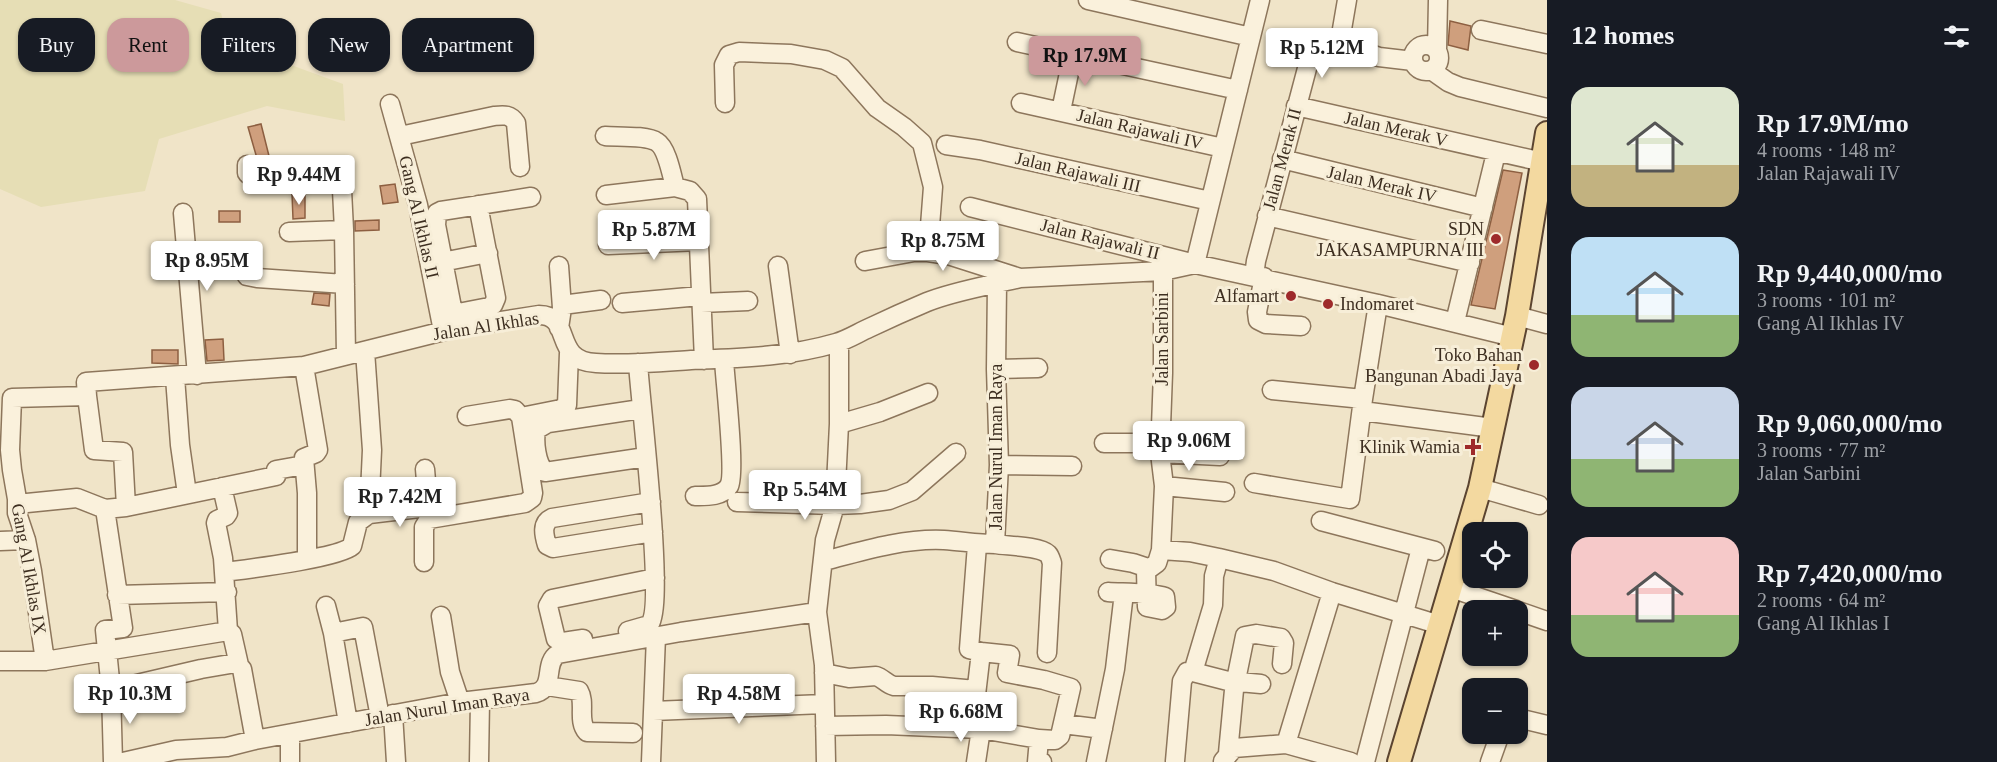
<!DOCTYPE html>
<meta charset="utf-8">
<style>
:root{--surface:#171b24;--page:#242831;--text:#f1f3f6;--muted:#9ea1a6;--accent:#cc999b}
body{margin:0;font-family:Georgia,serif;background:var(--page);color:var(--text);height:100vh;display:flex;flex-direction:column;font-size:22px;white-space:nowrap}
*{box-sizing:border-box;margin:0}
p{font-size:20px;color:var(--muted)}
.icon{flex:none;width:33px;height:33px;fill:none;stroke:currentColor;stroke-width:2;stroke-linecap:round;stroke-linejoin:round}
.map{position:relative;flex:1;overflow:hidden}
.details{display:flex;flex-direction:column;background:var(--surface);width:450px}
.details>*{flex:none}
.banner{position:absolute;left:18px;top:18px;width:570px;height:54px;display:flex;gap:12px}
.buttons{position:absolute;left:1462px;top:522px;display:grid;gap:12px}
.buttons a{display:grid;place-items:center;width:66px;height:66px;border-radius:12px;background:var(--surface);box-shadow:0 2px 4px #0004;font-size:30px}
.price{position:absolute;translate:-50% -51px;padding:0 14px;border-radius:6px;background:#fff;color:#222;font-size:20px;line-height:39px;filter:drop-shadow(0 2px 3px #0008)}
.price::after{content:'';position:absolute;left:50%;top:36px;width:18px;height:14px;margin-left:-9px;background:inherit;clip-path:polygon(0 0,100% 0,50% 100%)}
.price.on{background:var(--accent);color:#111}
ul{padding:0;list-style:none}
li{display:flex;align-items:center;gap:18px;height:150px;padding:0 24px}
li span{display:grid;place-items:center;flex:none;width:168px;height:120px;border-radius:18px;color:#555}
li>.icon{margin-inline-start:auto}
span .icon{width:72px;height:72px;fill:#fffc;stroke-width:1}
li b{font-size:26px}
h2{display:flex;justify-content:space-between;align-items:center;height:72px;padding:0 24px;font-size:26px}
.tag{padding:0 21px;border-radius:18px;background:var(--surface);box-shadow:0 2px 4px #0004;font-size:21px;line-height:54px}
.tag.on{background:var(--accent);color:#111}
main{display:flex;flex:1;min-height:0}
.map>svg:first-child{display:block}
.farmland{fill:#e6deb5}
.building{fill:#cf9f7d;stroke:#8d5f41;stroke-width:1.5}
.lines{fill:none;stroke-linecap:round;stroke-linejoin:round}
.minor-casing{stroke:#8d765c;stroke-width:21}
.major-casing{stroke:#5b4430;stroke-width:26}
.minor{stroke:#faf1dc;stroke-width:18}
.major{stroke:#f3d9a0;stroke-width:22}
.poi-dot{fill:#9e2a2b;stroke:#f7eed8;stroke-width:2}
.labels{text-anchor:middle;stroke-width:6;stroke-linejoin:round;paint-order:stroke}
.street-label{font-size:18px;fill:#3d2e20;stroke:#f7eed8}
.poi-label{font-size:18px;fill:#3d2e20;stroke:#f7eed8;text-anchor:end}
</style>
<main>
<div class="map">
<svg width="1547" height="762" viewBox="0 0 1547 762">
<rect width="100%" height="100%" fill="#f0e4c8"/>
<!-- farmland -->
<path class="farmland" d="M0,0H175L221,13L228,42L343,84L345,121L267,106L159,139L145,191L41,207L0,189Z"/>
<!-- building -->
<path class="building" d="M1450,21L1471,26L1468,50L1448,45Z
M261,124L270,160L258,162L248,127Z
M1503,170L1522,173L1495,309L1471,305Z
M330,179L331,189L312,191L311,180Z
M395,184L398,202L383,204L380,186Z
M305,193V218L293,219L292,194Z
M219,211H240V222H219Z
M379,220V230L355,231V221Z
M314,293L330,294L329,306L312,304Z
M223,339L224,360L207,361L205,340Z
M152,350H178V364L152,363Z"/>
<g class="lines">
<defs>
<path id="minor" d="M1088,0L1251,37
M1347,0L1341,35L1342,44L1379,57L1413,61
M1481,30L1547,44
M1017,42L1238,90
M1413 58a13 13 0 1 1 26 0a13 13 0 1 1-26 0Z
M1437,50L1438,0
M1431,70L1448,82L1460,87L1547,108
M725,103L724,65L729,55L739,52L791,54L825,60L842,68L877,108L904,127L922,143L933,187L928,252
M1021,103L1223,148
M390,104L418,205L443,331
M1296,106L1543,162
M1061,111L1073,54
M400,136L494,116C504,115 510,114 516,123L520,167
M605,136C617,137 647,135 657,142C667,148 672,176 675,187L690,191L697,199L704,360
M946,145L980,150L1210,201
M1282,159L1483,208
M247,165V173L249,175L333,167H339L341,170L344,230L346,355
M606,195L675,187
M970,207L1195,264L1260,0
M183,213L197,375
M1267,216L1470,263
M289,232L344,230
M608,245L699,241
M865,261L914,252H928L948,255L1020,278L1163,271L1195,264L1378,304L1513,337
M442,262L488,253
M559,266L562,308L559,328
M778,266L790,354
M244,271L247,276L257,278L345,284
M1254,276L1256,261L1314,42
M1264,277L1257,312L1258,320L1266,324L1301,326
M622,303L700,296
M701,303L748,301
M562,305L601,300
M453,314L489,307L493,305L496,298L478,205
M1517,316L1547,324
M1455,322L1496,153
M456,328L436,225L437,213L441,211L531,197
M304,366L318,450L316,453L304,458L307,493V559
M996,369L1038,368
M175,377L180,445L187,494
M1272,390L1363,399
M87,396L94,450L123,452L126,507
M641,409L548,423L536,430C534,442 536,463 545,472L646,457
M1362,411L1493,428
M467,416L510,409L515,410L521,417
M521,417L561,409L567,405L569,353
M839,424L880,412L928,393
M1104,443H1160
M1160,453L1220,456
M999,465L1072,466
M425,469L429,517
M1254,483L1350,499L1363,399L1378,304
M1164,486L1225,492
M222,487L228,513L226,516L217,520L216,523L223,558L228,631
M1480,488L1539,505
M695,496C706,496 722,497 729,486C736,474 725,380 724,360
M651,502L552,518C541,523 544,535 547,545L553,548L653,532
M737,502L835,505L860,504L889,500L912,491L956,453
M17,504L77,498L105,509L126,507L276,476V470L304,465
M105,509L123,628L105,630L111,690L113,762
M369,514L428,507
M1321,521L1435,551
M0,541L26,540
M995,544C1007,546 1039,546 1048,554C1050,556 1051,560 1052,563L1047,653
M977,545L969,649L981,652L1010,655L1007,673L1044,680L1071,688L1060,736L1055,740L1039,739
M1161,550L1164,486L1160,453L1163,373V271
M1110,559L1133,563L1148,568
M824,561C862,551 904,538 944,540C961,541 978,544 995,544L999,465L996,369L997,284
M424,562V527L429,519L525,503L532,498L533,493L521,417
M225,572C247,569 339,558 352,546L358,522L369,514L372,450L365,351
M1451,588L1516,610
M1108,592C1124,593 1151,592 1165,597L1166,607L1162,610L1147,607L1146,571L1157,563L1161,550L1190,552L1219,558
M117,595L227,592
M326,606L333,633L348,723
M1518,611L1547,621
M441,616L450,672L460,702
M628,631L649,625C666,607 640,400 638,363
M333,633L363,627L380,717
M583,639L563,642L556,639L548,606L552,599L655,578
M0,661H45L228,631L232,634L239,665
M45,661L32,571L26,540L17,513V499L12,470L10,450L12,398L87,396L86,382L304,366L456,328L539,315C574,315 551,361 596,363C627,365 660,362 691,360C741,358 788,357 836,343C847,340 858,333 869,328C888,319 908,310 927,302C954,291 991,285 1020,278
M1193,672L1228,681L1261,684
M824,673L849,678L876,676C883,678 886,684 894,686H932L976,690
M547,686L579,691C586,703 577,721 587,732L633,733
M111,690L201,669L236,663L242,669L255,740
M653,711L824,704
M393,714L396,762
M1518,718L1547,725
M1063,724L1103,729
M825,726L886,725L981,729L1039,739L1037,762H1042
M972,729L981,652
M1286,744L1332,592
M1228,753L1234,690L1245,636L1256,634L1281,638L1284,643L1282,664
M1175,761L1182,681L1187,672H1193L1213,605L1214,576L1219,558L1274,571L1332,592L1440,625
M1223,761L1234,748L1286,744L1351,762
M123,762L176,750L227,747L255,740L460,702L536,693C556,687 543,663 558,654L681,632L817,612
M290,762V734
M479,762L480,700
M651,762L656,636
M826,762L824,665L817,612L825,540L835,505L839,424V343
M976,762L981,729
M1096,762L1115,669L1124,593
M1365,762L1421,548
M1490,762L1500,734"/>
<path id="major" d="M1399,762L1480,488L1517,316L1547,133"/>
</defs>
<!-- minor casing -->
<use href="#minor" class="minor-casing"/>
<!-- major casing -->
<use href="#major" class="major-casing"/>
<!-- minor -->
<use href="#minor" class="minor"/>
<!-- major -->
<use href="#major" class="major"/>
</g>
<!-- markers -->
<g class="poi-dot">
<circle cx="1496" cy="239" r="6"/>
<circle cx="1291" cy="296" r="6"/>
<circle cx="1328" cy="304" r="6"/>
<circle cx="1534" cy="365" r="6"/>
<path d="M1470 438h6v6h6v6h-6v6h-6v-6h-6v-6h6z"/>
</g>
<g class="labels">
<!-- street labels -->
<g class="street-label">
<text transform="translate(1140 129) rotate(13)" y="6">Jalan Rajawali IV</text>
<text transform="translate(1396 129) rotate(13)" y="6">Jalan Merak V</text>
<text transform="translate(1282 159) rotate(-75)" y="6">Jalan Merak II</text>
<text transform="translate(1078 172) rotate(13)" y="6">Jalan Rajawali III</text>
<text transform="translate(1382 184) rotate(13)" y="6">Jalan Merak IV</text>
<text transform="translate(419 217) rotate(77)" y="6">Gang Al Ikhlas II</text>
<text transform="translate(1100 239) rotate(14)" y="6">Jalan Rajawali II</text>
<text transform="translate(486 326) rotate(-9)" y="6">Jalan Al Ikhlas</text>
<text transform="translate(1162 339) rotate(-90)" y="6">Jalan Sarbini</text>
<text transform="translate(996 447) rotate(-90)" y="6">Jalan Nurul Iman Raya</text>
<text transform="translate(29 569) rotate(80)" y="6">Gang Al Ikhlas IX</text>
<text transform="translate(447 707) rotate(-9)" y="6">Jalan Nurul Iman Raya</text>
</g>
<!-- poi labels -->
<g class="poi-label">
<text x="1484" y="235">SDN<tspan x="1484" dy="21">JAKASAMPURNA III</tspan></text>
<text x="1279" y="302">Alfamart</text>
<text x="1340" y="310" text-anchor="start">Indomaret</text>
<text x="1522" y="361">Toko Bahan<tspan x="1522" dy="21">Bangunan Abadi Jaya</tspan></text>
<text x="1460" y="453">Klinik Wamia</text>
</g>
</g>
</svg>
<div class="buttons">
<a><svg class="icon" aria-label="locate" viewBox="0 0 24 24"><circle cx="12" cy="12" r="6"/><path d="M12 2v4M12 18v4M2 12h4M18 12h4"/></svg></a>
<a>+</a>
<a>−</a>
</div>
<b class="price" style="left:1322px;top:79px">Rp 5.12M</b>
<b class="price on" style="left:1085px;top:87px">Rp 17.9M</b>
<b class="price" style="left:299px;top:206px">Rp 9.44M</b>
<b class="price" style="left:654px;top:261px">Rp 5.87M</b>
<b class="price" style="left:943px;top:272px">Rp 8.75M</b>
<b class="price" style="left:207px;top:292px">Rp 8.95M</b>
<b class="price" style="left:1189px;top:472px">Rp 9.06M</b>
<b class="price" style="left:805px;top:521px">Rp 5.54M</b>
<b class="price" style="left:400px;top:528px">Rp 7.42M</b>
<b class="price" style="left:130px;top:725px">Rp 10.3M</b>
<b class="price" style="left:739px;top:725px">Rp 4.58M</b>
<b class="price" style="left:961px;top:743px">Rp 6.68M</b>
<div class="banner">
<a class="tag">Buy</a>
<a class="tag on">Rent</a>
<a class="tag">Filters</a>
<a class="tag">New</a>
<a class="tag">Apartment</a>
</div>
</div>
<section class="details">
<h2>12 homes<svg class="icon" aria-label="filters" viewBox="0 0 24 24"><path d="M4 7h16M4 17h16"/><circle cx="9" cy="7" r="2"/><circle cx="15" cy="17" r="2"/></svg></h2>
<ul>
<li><span style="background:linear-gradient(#dfe7d0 65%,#c2b280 0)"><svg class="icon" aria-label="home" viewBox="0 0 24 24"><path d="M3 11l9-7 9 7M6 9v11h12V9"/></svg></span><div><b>Rp 17.9M/mo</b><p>4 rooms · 148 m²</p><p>Jalan Rajawali IV</p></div></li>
<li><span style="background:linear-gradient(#bfe0f5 65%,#8fb573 0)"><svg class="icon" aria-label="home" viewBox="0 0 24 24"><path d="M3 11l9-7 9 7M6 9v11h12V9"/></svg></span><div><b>Rp 9,440,000/mo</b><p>3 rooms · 101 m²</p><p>Gang Al Ikhlas IV</p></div></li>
<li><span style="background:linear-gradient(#c9d6e8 60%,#8fb573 0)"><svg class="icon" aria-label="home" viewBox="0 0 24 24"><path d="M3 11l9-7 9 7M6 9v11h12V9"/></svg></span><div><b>Rp 9,060,000/mo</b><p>3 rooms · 77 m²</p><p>Jalan Sarbini</p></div></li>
<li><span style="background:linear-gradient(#f6c9c9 65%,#8fb573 0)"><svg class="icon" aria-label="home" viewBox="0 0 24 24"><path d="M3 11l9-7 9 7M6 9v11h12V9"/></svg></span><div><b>Rp 7,420,000/mo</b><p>2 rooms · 64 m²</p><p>Gang Al Ikhlas I</p></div></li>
</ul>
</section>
</main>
